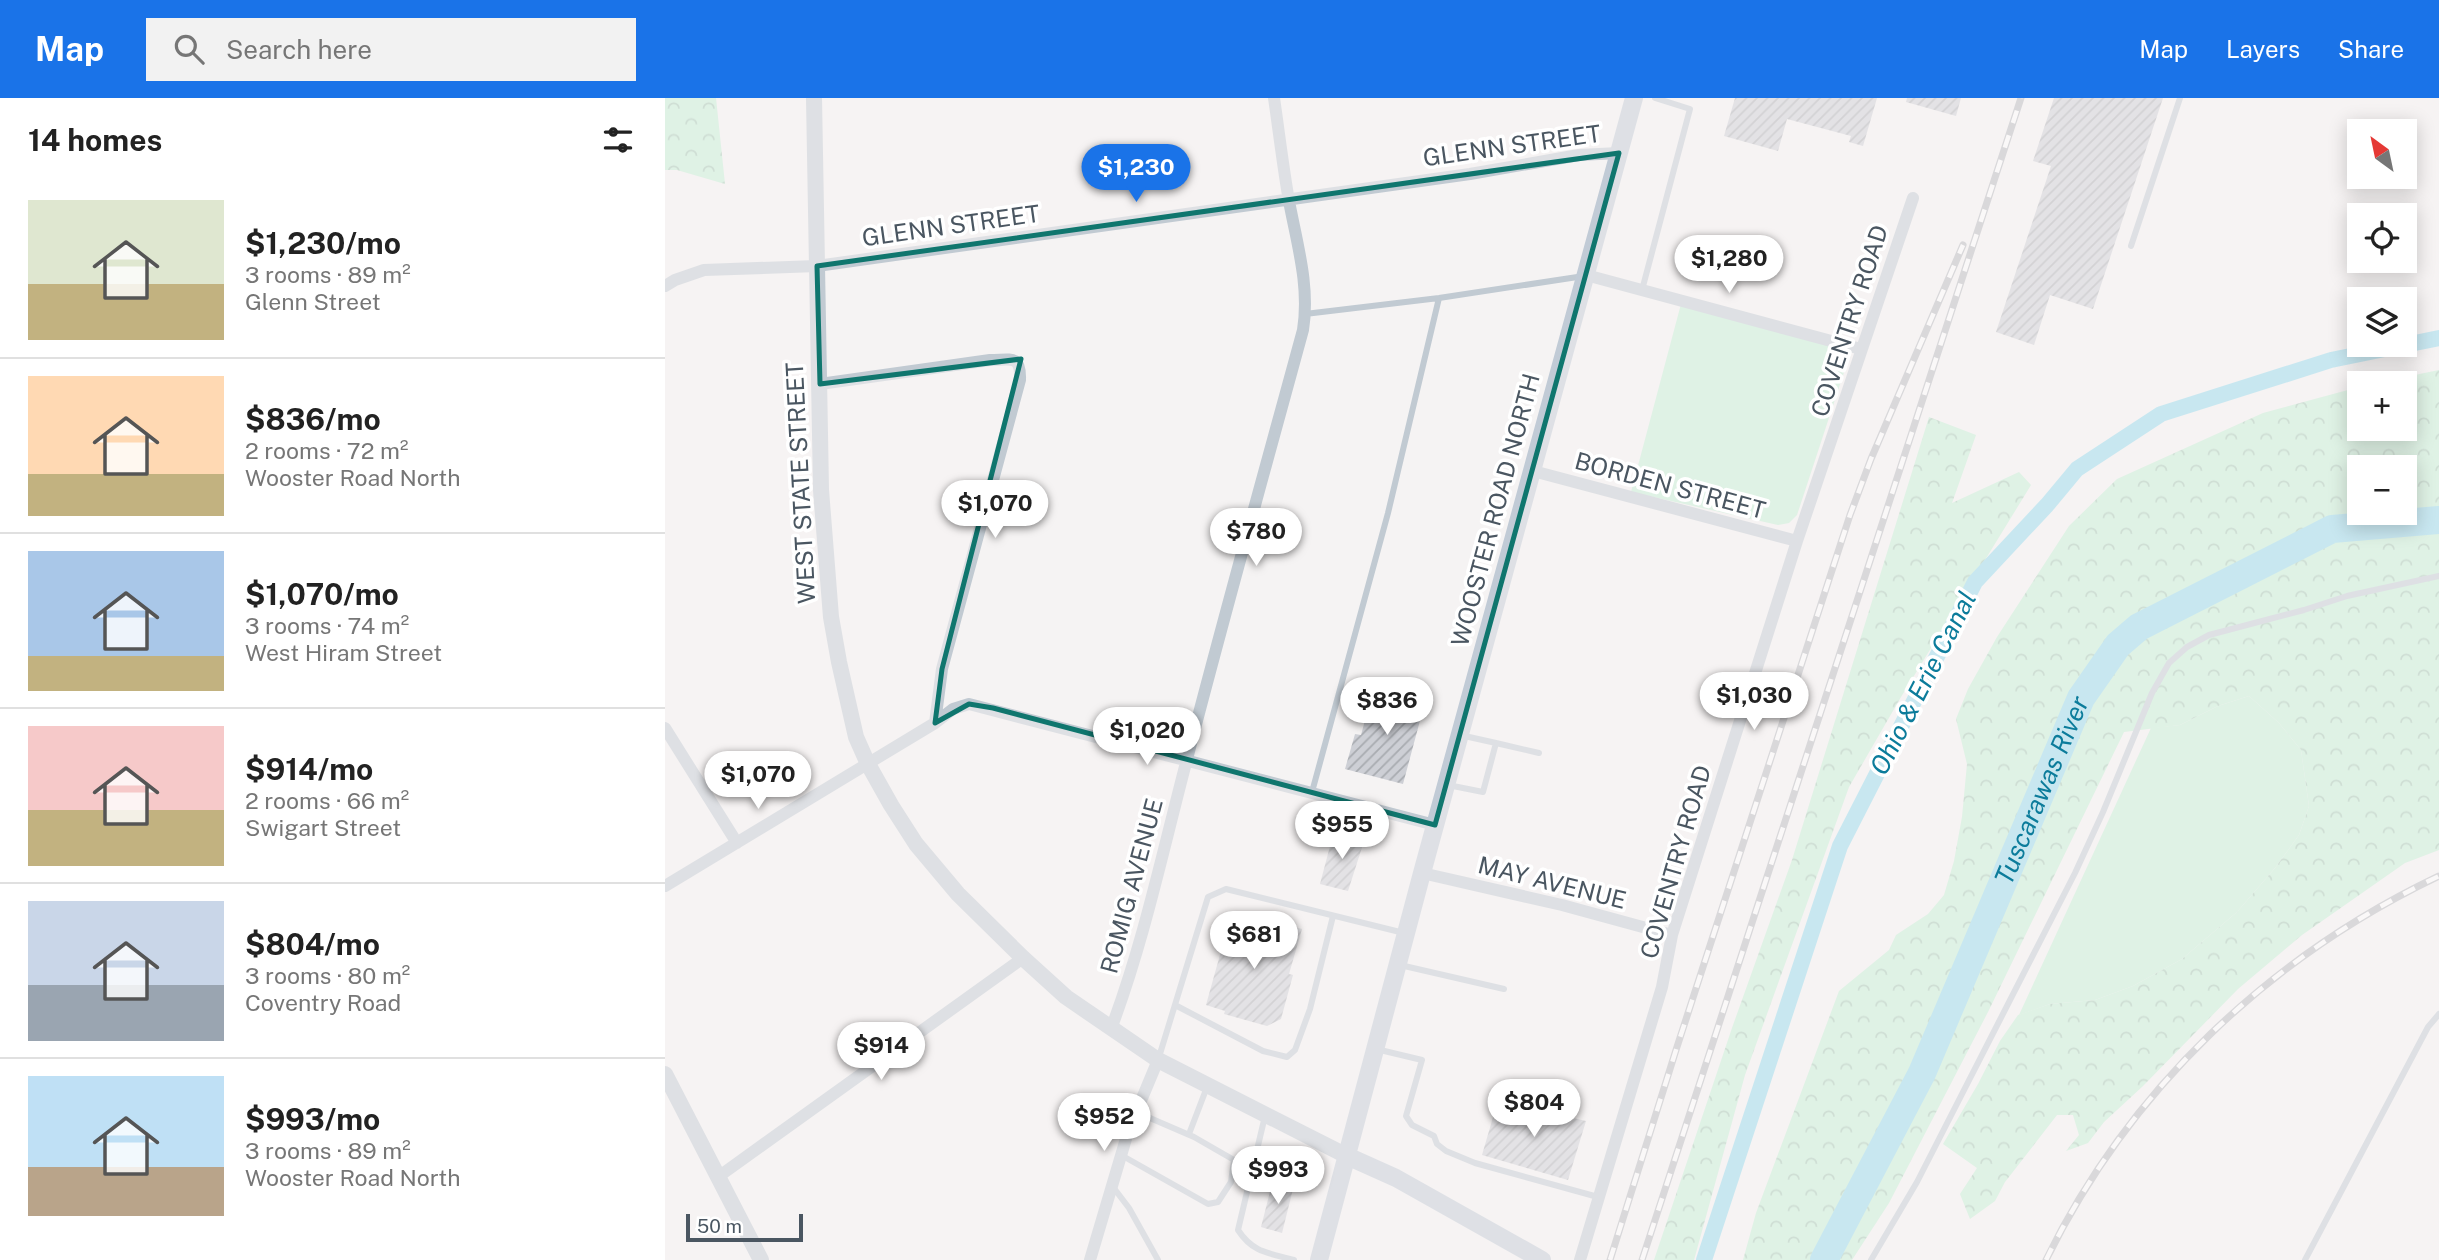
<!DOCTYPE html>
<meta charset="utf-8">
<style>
:root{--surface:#fff;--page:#f2f2f2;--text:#222;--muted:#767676;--line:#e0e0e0;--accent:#1a73e8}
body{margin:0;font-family:"Public Sans",sans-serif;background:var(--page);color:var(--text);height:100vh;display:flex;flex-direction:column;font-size:26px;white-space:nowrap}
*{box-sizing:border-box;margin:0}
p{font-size:23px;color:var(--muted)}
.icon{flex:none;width:38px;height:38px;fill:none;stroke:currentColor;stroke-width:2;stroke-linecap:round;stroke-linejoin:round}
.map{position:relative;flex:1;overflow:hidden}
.sheet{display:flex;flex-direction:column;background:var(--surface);width:665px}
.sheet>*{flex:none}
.needle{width:46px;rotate:327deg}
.controls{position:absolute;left:1682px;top:21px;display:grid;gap:14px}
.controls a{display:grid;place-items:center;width:70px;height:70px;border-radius:0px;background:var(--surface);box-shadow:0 4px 18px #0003;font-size:35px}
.scale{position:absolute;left:21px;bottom:18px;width:117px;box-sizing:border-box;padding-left:7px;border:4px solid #4a5661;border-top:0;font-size:19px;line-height:24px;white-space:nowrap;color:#4a5661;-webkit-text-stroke:5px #fff;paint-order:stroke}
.price{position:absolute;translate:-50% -60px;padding:0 16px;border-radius:24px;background:#fff;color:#222;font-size:23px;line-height:46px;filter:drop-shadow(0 2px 4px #0008)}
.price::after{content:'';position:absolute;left:50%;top:42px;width:21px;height:16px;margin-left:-10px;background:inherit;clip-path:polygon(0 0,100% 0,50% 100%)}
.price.selected{background:var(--accent);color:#fff}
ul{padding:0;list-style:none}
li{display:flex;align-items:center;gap:21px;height:175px;padding:0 28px}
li+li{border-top:2px solid var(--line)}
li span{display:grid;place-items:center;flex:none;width:196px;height:140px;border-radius:0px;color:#555}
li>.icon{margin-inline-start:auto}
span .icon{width:84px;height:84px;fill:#fffc;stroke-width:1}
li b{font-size:30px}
h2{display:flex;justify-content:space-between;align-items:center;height:84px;padding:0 28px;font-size:30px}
header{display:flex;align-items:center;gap:42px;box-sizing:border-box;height:98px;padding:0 35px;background:var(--accent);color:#fff}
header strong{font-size:33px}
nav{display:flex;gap:38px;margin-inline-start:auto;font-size:24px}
.search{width:490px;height:63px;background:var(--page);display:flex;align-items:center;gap:18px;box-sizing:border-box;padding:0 24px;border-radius:0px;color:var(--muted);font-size:26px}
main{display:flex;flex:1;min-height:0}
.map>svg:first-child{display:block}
.grass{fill:#c3f1d5}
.forest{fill:url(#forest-crowns);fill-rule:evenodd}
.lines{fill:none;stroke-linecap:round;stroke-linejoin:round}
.canal{stroke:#90daee;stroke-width:16}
.river{stroke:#90daee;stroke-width:28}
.building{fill:url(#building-hatch)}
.service{stroke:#c1cad2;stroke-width:6}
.minor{stroke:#c1cad2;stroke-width:12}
.tertiary{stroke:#c1cad2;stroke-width:16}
.secondary{stroke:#c1cbd6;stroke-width:18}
.rail-casing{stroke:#b5b8bd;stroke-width:7}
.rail{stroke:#fff;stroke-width:4.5;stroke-dasharray:13;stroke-linecap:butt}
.marked{fill:none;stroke:#0f766e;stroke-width:5;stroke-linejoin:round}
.labels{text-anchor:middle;stroke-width:7;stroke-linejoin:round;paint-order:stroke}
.street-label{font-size:24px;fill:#4a5661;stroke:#fff}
.water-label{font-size:26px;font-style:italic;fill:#0c7c9b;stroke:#fff}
</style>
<header>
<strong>Map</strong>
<div class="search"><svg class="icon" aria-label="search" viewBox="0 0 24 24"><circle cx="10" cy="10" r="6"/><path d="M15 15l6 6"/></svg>Search here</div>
<nav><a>Map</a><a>Layers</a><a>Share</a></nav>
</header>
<main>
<section class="sheet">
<h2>14 homes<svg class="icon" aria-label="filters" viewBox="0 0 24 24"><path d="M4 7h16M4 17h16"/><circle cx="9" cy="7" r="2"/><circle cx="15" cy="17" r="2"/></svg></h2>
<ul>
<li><span style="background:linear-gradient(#dfe7d0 60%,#c2b280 0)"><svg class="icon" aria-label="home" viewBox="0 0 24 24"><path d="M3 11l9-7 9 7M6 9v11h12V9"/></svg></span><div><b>$1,230/mo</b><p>3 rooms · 89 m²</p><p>Glenn Street</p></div></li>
<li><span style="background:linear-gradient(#ffd9b3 70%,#c2b280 0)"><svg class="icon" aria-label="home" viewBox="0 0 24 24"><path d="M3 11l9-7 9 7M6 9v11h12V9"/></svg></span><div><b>$836/mo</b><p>2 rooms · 72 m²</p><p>Wooster Road North</p></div></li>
<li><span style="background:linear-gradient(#a9c7e8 75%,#c2b280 0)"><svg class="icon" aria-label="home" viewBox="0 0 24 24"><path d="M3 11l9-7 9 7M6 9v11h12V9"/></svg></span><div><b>$1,070/mo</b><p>3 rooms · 74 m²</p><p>West Hiram Street</p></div></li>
<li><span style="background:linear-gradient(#f6c9c9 60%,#c2b280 0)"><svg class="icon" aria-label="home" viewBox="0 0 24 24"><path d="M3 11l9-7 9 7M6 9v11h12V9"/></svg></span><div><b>$914/mo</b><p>2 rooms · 66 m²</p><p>Swigart Street</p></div></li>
<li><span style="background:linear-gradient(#c9d6e8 60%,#9aa5b1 0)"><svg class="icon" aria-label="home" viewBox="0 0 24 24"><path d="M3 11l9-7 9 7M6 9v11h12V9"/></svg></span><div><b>$804/mo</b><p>3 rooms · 80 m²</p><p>Coventry Road</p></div></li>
<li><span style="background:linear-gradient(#bfe0f5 65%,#b9a48a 0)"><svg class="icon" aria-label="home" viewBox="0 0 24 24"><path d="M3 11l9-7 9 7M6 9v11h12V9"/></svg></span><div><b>$993/mo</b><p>3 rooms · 89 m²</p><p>Wooster Road North</p></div></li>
</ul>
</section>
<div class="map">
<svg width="1774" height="1162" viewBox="0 0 1774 1162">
<defs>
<pattern id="forest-crowns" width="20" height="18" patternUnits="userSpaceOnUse" patternTransform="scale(1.75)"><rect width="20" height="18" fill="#c3f1d5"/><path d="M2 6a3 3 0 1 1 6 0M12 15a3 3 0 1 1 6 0" fill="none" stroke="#a0c6b0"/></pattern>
<pattern id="building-hatch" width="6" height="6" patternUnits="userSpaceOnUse" patternTransform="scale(1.75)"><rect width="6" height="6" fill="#cdcfd5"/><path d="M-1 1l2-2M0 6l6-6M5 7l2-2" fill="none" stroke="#a8abb0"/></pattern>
</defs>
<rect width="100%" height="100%" fill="#f5f3f3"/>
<!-- grass -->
<path class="grass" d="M1016,206L1180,252L1182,265L1132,417L1124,425L1113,427L966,394Z
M1584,598L1614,625L1636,652L1644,708L1634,737L1610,770L1572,814L1517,861L1468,888L1430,902L1385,906L1354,917L1486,630L1515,627L1553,608Z"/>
<!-- forest -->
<path class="forest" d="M0,0H51L60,86L12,72H0Z
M1774,272V752L1740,765L1637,837L1573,891L1478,988L1439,1024L1423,1045L1401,1053L1414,1037L1408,1017H1392L1340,1084L1330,1103L1305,1121L1295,1096L1312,1070L1278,1046L1313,986L1335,943L1353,917L1385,906L1430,902L1468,888L1517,861L1572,814L1610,770L1634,737L1644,708L1636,652L1614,625L1584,598L1553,608L1515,627L1459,634L1323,914L1224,1105L1187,1162H1078L1091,1115L1174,893L1224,852L1231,837L1263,816L1279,797L1289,763L1297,719L1302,666L1291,621L1303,591L1332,539L1404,428L1452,381L1598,315L1694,289V331H1740V285H1711ZM1694,369H1740V415H1694Z
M1264,319L1311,337L1287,405L1354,374L1366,387L1236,599L1184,689L1080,977L1029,1162H989L1067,930L1127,762Z"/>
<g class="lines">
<!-- canal -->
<path class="canal" d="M1740,247L1774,240
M1039,1162L1175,748L1310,484L1382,407L1412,371L1496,316L1666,262L1739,247"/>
<!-- river -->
<path class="river" id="s1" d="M1159,1162L1257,975L1416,600L1453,547L1474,529L1667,431L1774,422"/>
</g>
<!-- building -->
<path class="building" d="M1070,0H1212L1198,48L1184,44L1186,38L1122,21L1113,53L1059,38Z
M1242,0H1296L1291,18L1241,4Z
M1389,0H1498L1428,211L1385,197L1369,247L1331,234L1386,68L1368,63Z
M709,589L760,604L738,686L680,671L690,636L696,637Z
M669,733L700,740L683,793L655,786Z
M566,817L620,831L622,827L637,831L624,876L628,877L616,921L602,928L559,916L560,913L541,907Z
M833,1002L921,1023L903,1082L817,1057Z
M608,1082L629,1087L617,1135L596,1129Z"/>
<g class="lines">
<!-- service -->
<path class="service" d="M1466,148L1515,0
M977,192L1025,11L990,0
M640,216L774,200L919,178
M831,645L874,655
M783,687L818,694L831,645L795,637
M647,694L723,415L774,200
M735,867L839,891
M510,907L598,953L622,959L630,952L645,911L668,818
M711,951L757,962L741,1018L747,1027L769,1038L772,1046L781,1053L810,1065L933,1099
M494,959L543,799L561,791L739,835
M600,1018L573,1132C588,1155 604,1155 629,1162
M524,1036L542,989
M456,1057L543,1106L553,1104L566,1084L569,1062L529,1039L471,1014
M448,1089L464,1110L493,1162
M1206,1162L1252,1084L1410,775L1438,714L1487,595L1504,565L1522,549L1544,537L1639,512L1682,498L1774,478
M1640,1162L1763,929L1774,916"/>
<!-- minor -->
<path class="minor" d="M921,177L1196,251
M0,188L10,182L39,172L152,168L805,76L914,57L954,55
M155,286L325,262C346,262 356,256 355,282L277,571L270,625
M868,373L1132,443
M0,630L72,745
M757,775L897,807L1007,837
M0,788L270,625L288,611L304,606L770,727
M446,931C479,843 498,752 522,661C559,518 599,375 638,232C645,188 632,146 624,103C618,69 614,34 609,0
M53,1079L358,860
M425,1162L463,1034L493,962
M915,1162L997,889L1007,837L1132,443L1248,100"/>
<!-- tertiary -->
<path class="tertiary" d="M149,0L156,392L166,519L174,564L191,639L203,666L226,707L251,746L293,796L358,860L401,899L493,962L682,1058
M0,976L96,1162"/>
<!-- secondary -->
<path class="secondary" d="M682,1058L731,1080L877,1162
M654,1162L757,775L969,0"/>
<defs>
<path id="rail" d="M945,1162L1011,952L1185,417L1206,361L1298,147
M977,1162L1356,0
M1381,1162C1464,992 1604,859 1774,778"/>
</defs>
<!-- rail casing -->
<use href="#rail" class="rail-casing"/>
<!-- rail -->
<use href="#rail" class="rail"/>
</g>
<!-- marked area -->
<path d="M0 0H1774V1162H0ZM954,55L770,727L328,610L304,606L270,625L277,571L356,261L155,286L152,168Z" fill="#f5f3f3" fill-opacity=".55" fill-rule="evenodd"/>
<path class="marked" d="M954,55L770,727L328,610L304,606L270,625L277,571L356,261L155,286L152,168Z"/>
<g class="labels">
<!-- street labels -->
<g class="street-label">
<text transform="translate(847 48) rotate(-8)" y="8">GLENN STREET</text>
<text transform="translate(286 128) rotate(-8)" y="8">GLENN STREET</text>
<text transform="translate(1185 223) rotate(-72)" y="8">COVENTRY ROAD</text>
<text transform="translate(136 385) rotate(-93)" y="8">WEST STATE STREET</text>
<text transform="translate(1005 388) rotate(15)" y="8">BORDEN STREET</text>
<text transform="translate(831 412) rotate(-75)" y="8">WOOSTER ROAD NORTH</text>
<text transform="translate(1011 764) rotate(-74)" y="8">COVENTRY ROAD</text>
<text transform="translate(887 785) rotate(14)" y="8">MAY AVENUE</text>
<text transform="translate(467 788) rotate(-75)" y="8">ROMIG AVENUE</text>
</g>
<!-- water labels -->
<g class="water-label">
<text transform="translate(1258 585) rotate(-63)" y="9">Ohio &amp; Erie Canal</text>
<text dy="9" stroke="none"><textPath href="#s1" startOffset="518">Tuscarawas River</textPath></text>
</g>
</g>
</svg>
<div class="controls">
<a><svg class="needle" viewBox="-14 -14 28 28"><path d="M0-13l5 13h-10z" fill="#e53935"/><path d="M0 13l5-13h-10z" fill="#767676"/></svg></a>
<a><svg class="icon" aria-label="locate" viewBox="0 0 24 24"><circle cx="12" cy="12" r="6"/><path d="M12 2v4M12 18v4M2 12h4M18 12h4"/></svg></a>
<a><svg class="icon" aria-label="layers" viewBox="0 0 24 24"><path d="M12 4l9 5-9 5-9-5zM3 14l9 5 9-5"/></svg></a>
<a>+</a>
<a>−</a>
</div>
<div class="scale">50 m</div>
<b class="price selected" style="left:471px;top:106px">$1,230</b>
<b class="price" style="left:1064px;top:197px">$1,280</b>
<b class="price" style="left:330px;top:442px">$1,070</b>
<b class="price" style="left:591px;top:470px">$780</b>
<b class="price" style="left:1089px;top:634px">$1,030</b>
<b class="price" style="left:722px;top:639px">$836</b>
<b class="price" style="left:482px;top:669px">$1,020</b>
<b class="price" style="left:93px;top:713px">$1,070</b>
<b class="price" style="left:677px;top:763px">$955</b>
<b class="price" style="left:589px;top:873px">$681</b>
<b class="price" style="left:216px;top:984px">$914</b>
<b class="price" style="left:869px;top:1041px">$804</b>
<b class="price" style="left:439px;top:1055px">$952</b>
<b class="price" style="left:613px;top:1108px">$993</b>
</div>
</main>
